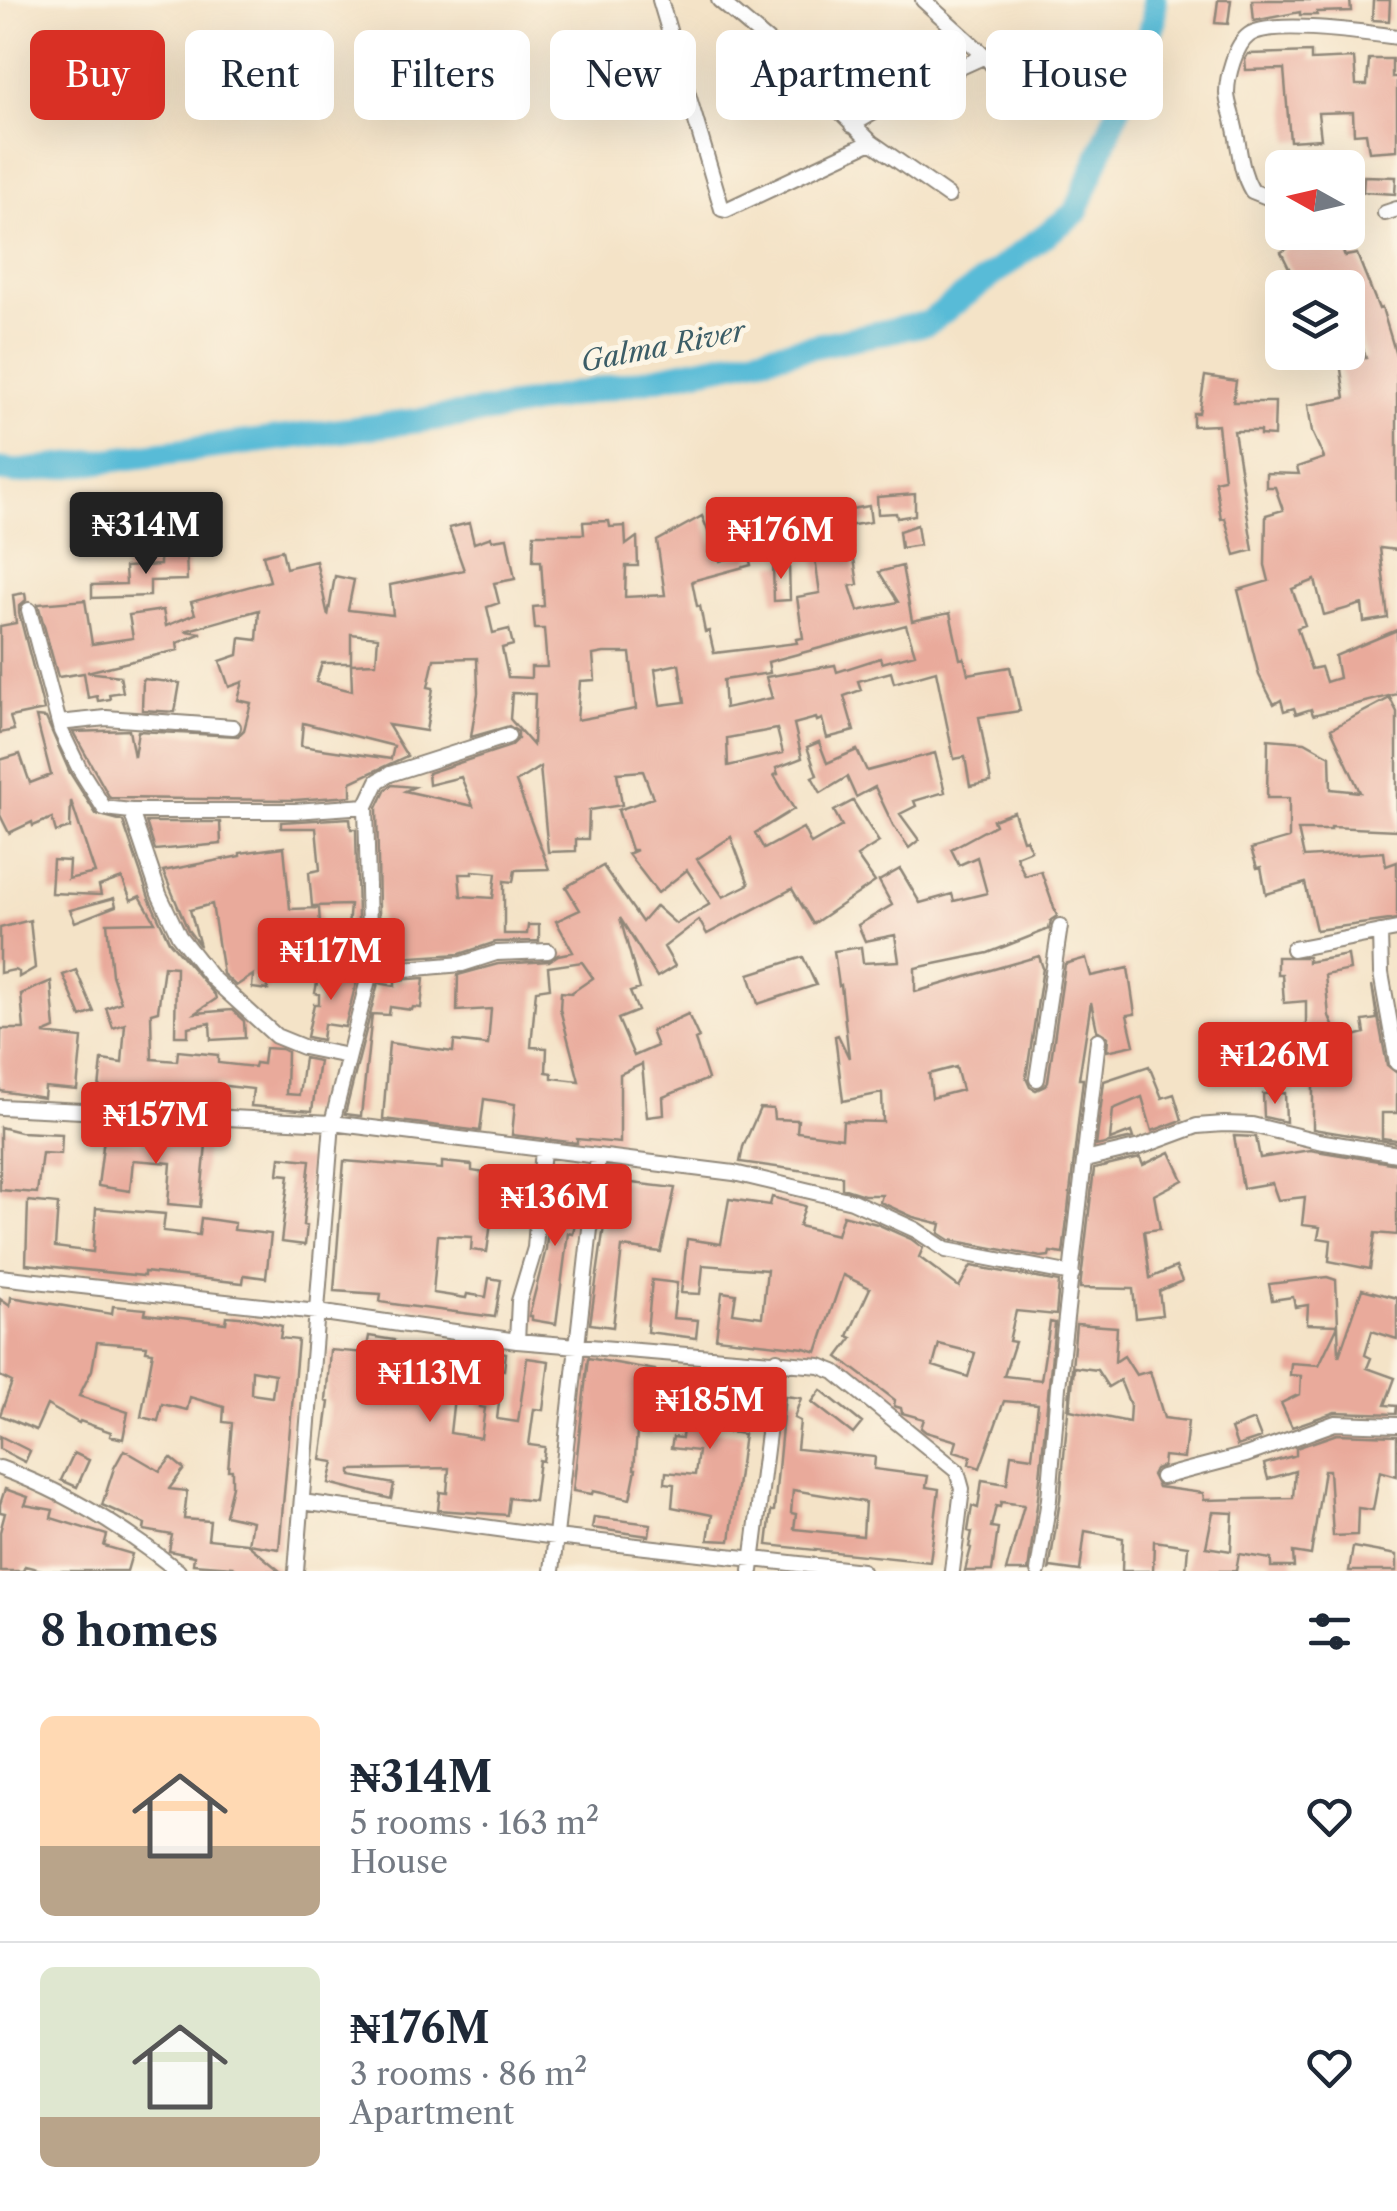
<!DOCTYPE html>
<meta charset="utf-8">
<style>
:root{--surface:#fff;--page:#f6f6f7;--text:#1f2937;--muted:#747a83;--line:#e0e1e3;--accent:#d93025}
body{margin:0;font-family:"Libre Caslon Text",serif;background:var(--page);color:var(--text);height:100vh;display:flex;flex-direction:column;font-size:38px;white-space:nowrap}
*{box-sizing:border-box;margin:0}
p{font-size:32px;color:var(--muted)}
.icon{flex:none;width:55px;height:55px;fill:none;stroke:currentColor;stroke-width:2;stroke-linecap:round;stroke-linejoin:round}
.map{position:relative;height:1571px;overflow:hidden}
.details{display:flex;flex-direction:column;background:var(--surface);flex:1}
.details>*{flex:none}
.guide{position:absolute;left:30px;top:30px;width:1338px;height:90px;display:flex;gap:20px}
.needle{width:65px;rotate:278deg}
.tools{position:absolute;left:1265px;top:150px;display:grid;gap:20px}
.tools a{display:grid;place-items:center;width:100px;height:100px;border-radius:15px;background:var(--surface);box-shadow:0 10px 40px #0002;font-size:50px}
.price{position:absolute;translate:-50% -85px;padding:0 22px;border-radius:10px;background:var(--accent);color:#fff;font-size:32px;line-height:65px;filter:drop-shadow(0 2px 5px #0008)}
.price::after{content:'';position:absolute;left:50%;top:60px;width:30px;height:22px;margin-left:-15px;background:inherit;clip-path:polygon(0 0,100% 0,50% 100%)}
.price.active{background:#222;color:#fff}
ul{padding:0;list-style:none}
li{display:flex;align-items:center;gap:30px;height:250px;padding:0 40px}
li+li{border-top:2px solid var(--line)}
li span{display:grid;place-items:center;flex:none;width:280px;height:200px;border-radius:15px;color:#555}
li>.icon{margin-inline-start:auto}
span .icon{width:120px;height:120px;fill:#fffc;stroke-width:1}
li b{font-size:42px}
h2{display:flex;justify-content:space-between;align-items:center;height:120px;padding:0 40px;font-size:42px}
.chip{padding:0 35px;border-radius:15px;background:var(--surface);box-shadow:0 10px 40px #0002;font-size:35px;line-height:90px}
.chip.active{background:var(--accent);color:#fff}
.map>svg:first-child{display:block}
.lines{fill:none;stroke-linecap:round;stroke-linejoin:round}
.river{stroke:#59bbd7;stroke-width:25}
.building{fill:#e9aa9b;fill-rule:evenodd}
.street-casing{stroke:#908779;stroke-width:18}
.street{stroke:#fff;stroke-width:14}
.labels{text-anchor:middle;stroke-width:10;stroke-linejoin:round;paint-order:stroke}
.water-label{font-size:28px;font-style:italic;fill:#3b5d67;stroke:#fcf5e5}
</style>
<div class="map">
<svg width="1397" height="1571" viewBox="0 0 1397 1571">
<rect width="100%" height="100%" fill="#fcf5e5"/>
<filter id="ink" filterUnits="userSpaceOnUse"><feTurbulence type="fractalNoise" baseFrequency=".01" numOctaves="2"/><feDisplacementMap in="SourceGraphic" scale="20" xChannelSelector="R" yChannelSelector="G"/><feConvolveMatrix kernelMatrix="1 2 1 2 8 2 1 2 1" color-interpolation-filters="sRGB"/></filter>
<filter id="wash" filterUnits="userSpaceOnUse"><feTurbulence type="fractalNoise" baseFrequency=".0048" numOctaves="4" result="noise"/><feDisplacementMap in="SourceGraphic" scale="40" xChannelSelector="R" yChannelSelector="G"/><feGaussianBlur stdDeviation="2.25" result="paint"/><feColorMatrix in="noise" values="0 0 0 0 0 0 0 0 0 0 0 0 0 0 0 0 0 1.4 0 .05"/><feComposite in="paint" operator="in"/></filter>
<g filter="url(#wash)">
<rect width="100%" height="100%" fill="#f4e3c7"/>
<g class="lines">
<!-- river -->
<path class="river" d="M0,470L17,472L492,411L928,323L1076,212L1154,21V0"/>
</g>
<g id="blocks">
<!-- building -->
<path class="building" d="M1218,0H1231L1228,24L1215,23Z
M1252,0H1350L1351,11L1317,12V15H1300V12L1254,21Z
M1373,0H1390L1389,21L1372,20Z
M1311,52V60L1354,58L1356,85H1367L1369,59H1392V77H1397V150L1369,152L1366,133L1354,134L1353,112L1318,113L1321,139L1290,141L1284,69L1246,70L1245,59L1248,54Z
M1364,176L1396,177L1395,194L1363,192Z
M1320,232H1334L1345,256L1357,254L1379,309L1382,308L1397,358V550L1380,548L1388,618L1364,622L1362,604L1324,615L1315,580L1292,589L1305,625L1297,628L1311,669L1321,667L1326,682L1339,678L1335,656L1397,630V694L1313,715L1311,709L1296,714L1294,708L1284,711L1281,700L1274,704L1259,675L1238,590L1269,581L1265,565L1266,515L1283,510L1275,487H1266V473L1299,474L1297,467L1324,458L1312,432L1308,405L1345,398L1340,362L1366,358L1355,324L1348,325V288H1299L1281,252Z
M1205,376L1236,381L1233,402H1275L1274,436L1260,435V431H1234L1253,550L1235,555L1225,518L1221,519L1215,481L1224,479L1218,425L1193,426V413H1199Z
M915,494V515L897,518L896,513L878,514L877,497Z
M869,506L871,522L836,528L833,512Z
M702,516L720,561L748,553L751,565L692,581L697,606H700L705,632L709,631L714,653L797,643L796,639L803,638L797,597L820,593L815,559L852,546L858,584L850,586L858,611L898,602L879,572L902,566L912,621L950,613L960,659L964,658L968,674L1010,667L1020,711L979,717L991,782L970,786L965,757L954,759L936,671L894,683L891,672L858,681L861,690L844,696L854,731L827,738L822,719L817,721L816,718L794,724L802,758L776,768L778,774L774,775L794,809L755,833L764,849L803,828L811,844L842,826L834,811L853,801L879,842L857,856L875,882L813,924L792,889L707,934L699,920L664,947L675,966L657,977L620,918L640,989L630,992L638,1011L618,1019L634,1056L657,1046L651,1031L688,1014L699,1038L695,1040L708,1079L663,1097L664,1115L647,1117L642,1064L620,1074V1143L577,1139V1143L512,1135L515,1104L484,1099L480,1131L383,1119L389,1043L453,1052L454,1041L488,1045L491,1009L457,1011L458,975L498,964L549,961L558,955L573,952L556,921L580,910L566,887L603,866L642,922L656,906L676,924L710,904L687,870L658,893L628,854L637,850H631L618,810L653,798L643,771L617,773L622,805L589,810L588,839H576V851L548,852L540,767L516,782L549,869L515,870L513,882L504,881V934H527L528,925H539V941L496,942L460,954L380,959L377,808L386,789L392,785L414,787L405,791L473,806L461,777L429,785L428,773L511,746L518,739V732L509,726L471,737L478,693L477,658L434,659L428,687L433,688L426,731L388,725L407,756L351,782V796L295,800L110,798L73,732L129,730L134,757L138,731L238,736L244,730L251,703L238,700L243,682L229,687L220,661L238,655L240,638L257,640L259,610L185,631L202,633L177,643L178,650L87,672L120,676L123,692L109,694L110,699L98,701L97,696L88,698L84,673L58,677L38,604L85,600L92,644L133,638L129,615L163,610L166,626L195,614L191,602L270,581L263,555L282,550L286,568L316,561L328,616L335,576L354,580L348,610L393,615L390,585L464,570L449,528L469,523L474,543L491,537L492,540L507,538L515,579L494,583L499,603L487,607L493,633L509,629L513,645L502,648L508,677L531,678V667H547L544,629H535L533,607L544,606L541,561H533L534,534H584L583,522L609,521L610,527L625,526L626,545L637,537L638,566H626L625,597L665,595L657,541ZM906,625L915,654L882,663L880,658L837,672L835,665L766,677L772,698L725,708L723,680L770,673L768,662ZM351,634L378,637L376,663L351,664L352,691L316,682L322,663H351ZM604,653H630L636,709L577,720L580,681L595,680L593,655ZM679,664L685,702L660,705L655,669ZM512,693L535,694L533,745L510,719ZM303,723L394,746L391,759L301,746ZM777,729L783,753L728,766L727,738ZM731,837L749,884L723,897L697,859ZM472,871L496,873L493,898L461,896L459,874H472ZM582,962L593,978L571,993L561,992L560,1009L579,1081L552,1078V1073L546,1072L547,1048L531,1047L536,990L550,988L548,967Z
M917,525L920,545L901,548L899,531Z
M186,550L187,580L150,581V596L92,598V585L126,584L125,567L160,565V551Z
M773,564H789L790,600L774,601Z
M25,593L26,600L19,606V613L44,710L10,717L14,730L0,733V626L16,623L13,595Z
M143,679L180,683L175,712L142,710Z
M1390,698L1397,712V830L1331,827V830H1298L1304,857L1384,852L1386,866L1397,862V919L1316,930L1305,883L1266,894L1261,867L1257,868L1251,849L1289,838V798H1267L1268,739L1305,742L1330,756L1331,789L1360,792L1331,729Z
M36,717L46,718L70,773L96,814L123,821L149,898L169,941L215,995L216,999L195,1013L232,1010L244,1021L245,1038L211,1040L210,1023L188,1027V1036H175L176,967L164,966L158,1011L151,1013L152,1059L177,1061L178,1051L218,1055V1063L254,1067L255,1063L263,1064L265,1048L281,1049L287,1052L286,1094L299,1095L304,1058L319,1061L312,1111L251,1106L253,1089L217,1085L215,1107L98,1099L102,1060L122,1063L125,1024L113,1028L106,1008L121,1002L112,975L107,923L155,922L140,896L131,900L122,878L99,886L101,895L51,893L53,860L69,861L68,879L95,873L71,801L70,828L56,832L52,818L33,826L32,822L9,833L0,815V760L20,754L30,783L51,775Z
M819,742L827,763L857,750L867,771L935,753L945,792L914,801L916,806L900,814L919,840L909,848L893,825L875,787L856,797L847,777L821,793L812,777L817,775L807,747Z
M1014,812L1023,840L1026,839L1031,850L1016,856L1025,876L1041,871L1057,916L1051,920L1049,929L988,953L915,968V992L1039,956L1043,968L1026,1078L1030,1087L1036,1090L1045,1086L1048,1081L1065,964L1086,958L1091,976L1128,968L1135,1014L1127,1015L1134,1045L1107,1051L1108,1037L1097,1030L1091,1002L1079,1079H1083L1063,1254L1050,1252L1049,1256L1041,1257L950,1240L939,1233L941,1224L913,1217L880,1202L882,1195H864L842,1188V1176L740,1162L743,1147L760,1108L773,1109L774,1119L798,1120L797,1132L842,1138L843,1121L883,1122L882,1093L843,1101L835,1036L838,1035L849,1058L841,985L839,986L834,951L861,947L863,963L899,961L895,935L865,941L858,925L892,905L879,881L900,869L920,903L952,894L954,901L987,893L977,857L959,865L951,849L995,825L993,820ZM956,1067L962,1090L932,1098L929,1074Z
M350,818L351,829H356L359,962L307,967L311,934L347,938L350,905L312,906L309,872L320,870L316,828H281V822Z
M146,822H220L221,844L155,850Z
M284,847L290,909L319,908L320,925L265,936L273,977H267L268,990L252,988L253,975L236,986L223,974L212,904L190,910L200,946L188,930L163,871L240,856V853Z
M114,898L116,906L75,922L70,910Z
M30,920L35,968L19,977V972L14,970L0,973V928Z
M1348,955L1350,970L1325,975L1329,1016L1339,1040L1365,1033L1363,1021L1377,1019L1372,985L1387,1065L1397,1073V1113H1382V1138L1397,1140V1143L1313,1129V1079L1304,1052L1313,1048L1306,1031V1001L1284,1003L1282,974H1277V957H1308V962Z
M803,957L816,985L758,1004L749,974Z
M76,970L94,1012L81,1017L63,975Z
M319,972L357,979L345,1027L324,1024L322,1040L307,1037L314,1004H319V994L315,993Z
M424,978L421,1008L413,1007L412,1010L390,1007L389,1015L372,1014L361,1116L345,1114L378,983L395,986V980Z
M51,981L55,1029L43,1034L82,1038L77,1090L45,1087L44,1098L0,1091L1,1029H24L21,994Z
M1149,1066L1162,1098L1174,1094L1182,1120L1152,1131L1142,1097L1113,1109L1110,1140L1131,1132L1133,1138L1096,1146L1104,1081Z
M1285,1093L1286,1122L1264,1117L1263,1094Z
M0,1127L20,1132L62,1134L61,1154L42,1153L37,1193L0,1190Z
M1234,1136L1256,1137L1260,1158L1310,1150L1397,1164V1235L1375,1233L1370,1269L1329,1261L1331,1240L1318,1238L1320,1227L1302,1225L1305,1197L1278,1200L1272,1183L1243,1188Z
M104,1138L136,1142L173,1143V1139L206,1144L200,1207L168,1204L171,1163L133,1160L130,1191L98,1186Z
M1170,1152L1183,1180L1154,1195L1160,1229L1144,1231L1150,1278L1176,1267L1182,1281L1159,1291L1162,1315L1136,1318L1133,1289L1080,1288L1094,1169L1140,1158L1143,1165Z
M280,1157L310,1160L303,1225L307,1226L305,1245L281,1242L289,1175L278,1174Z
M344,1161L442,1169V1162L472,1165V1171L530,1180L527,1220L492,1215L487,1252L471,1250L472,1237L438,1235L433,1293L466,1298L467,1294L486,1297L489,1278L501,1280L495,1317L400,1305L380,1302L381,1294L334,1291Z
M552,1171L578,1175L576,1194L572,1193L567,1222L575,1223L573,1234L568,1233L556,1324L532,1320V1316H529L546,1249Z
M606,1180L675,1188L661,1252L622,1247L613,1327L590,1324L605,1219Z
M772,1197L805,1206L799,1226L837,1235L843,1215L877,1224L911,1239L923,1248L919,1257L959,1287L971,1266L1059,1282L1056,1315L1016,1311L1009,1341L1015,1342L1004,1376L1041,1380L1050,1322L1055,1323L1038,1498L1028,1571H1006L1024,1505L1001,1502L1000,1507L996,1506L991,1527L998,1528L992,1571H965L971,1548L969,1547L972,1532L968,1531L972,1506L978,1508L982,1480L1007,1484L1011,1454L1032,1457L1038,1404L1004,1401L980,1468L969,1464L971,1456L954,1451L957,1441L926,1432L921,1428L924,1419L902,1413L901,1408L894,1406L895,1400L838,1357L852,1338L848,1336L870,1288L843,1275L817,1352L804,1348L716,1338L722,1292L736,1294L733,1313L762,1317L767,1270L703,1265L700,1294L681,1293L687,1239L721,1244L729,1199L770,1205ZM939,1344L975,1353L968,1377L933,1366Z
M28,1201L58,1204L55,1247L93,1252L96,1208L165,1214L163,1231L199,1235L201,1218L235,1223L234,1230L271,1234L266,1278L244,1275L243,1283L144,1272V1276L26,1264Z
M1327,1277L1336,1280L1338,1325L1307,1324L1308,1305L1295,1307L1293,1297L1272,1300L1269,1284Z
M652,1280L677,1283L673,1318L698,1320L696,1338L647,1332Z
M1362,1289L1397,1298V1339L1372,1331L1365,1355L1371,1358L1367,1368L1395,1378L1385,1405L1397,1406L1396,1414L1335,1412L1292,1427L1281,1403L1300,1394L1301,1376L1290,1375L1291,1363L1319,1365L1338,1325L1339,1356Z
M11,1297L112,1314L113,1306L146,1309L145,1314L226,1323L227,1316L251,1318L282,1326L280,1338L298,1340L279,1549L248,1544L252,1521L225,1515L232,1486V1470H228L232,1423L223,1422L224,1407L190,1397L187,1410L162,1404L158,1421L141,1417L153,1352L146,1351L147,1346L97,1342L92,1370L79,1396L128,1412L123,1439L110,1436L111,1432L80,1421L79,1423L47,1405L36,1430L0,1415L12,1382L0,1376V1299L10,1306ZM252,1370L275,1374L272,1397L251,1394Z
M1076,1324L1117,1327L1115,1362L1124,1356L1136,1375L1150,1371L1164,1418L1188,1421L1184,1458L1164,1456L1163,1466L1155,1469L1152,1475L1158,1487L1203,1493L1204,1500L1293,1498L1295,1471L1268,1479L1264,1464L1296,1455V1448L1337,1434L1397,1436V1476L1380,1471L1373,1510L1358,1508L1357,1535L1333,1536L1329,1470H1324L1311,1555L1293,1552L1294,1567H1271V1559L1239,1554L1236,1571H1186L1188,1546L1154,1541L1153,1571H1122L1123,1538L1085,1531L1080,1571L1050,1567L1049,1571L1060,1500ZM1074,1367L1097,1370L1108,1387L1120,1380L1130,1405L1129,1422L1070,1410ZM1213,1512L1233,1513L1231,1551L1206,1547Z
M369,1336L394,1340L392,1353L429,1358L431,1345L456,1349L455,1353L491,1354L492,1350L506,1353L504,1370L488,1367L487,1390L455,1388L450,1433L481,1438L485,1408L480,1407L482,1392L500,1394L497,1419L518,1422L527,1358L549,1361L543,1410L534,1409L529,1445L545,1447L543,1461L539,1460L534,1501L509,1498L507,1515L438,1510L440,1492L447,1493L449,1468L351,1470V1476L394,1484L391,1499L329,1483L334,1462L321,1460L329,1402L326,1401L330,1350L366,1353Z
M588,1358L655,1370L649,1434L637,1432L634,1469H636L630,1499L593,1491L592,1494L573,1491Z
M682,1372L751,1380L747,1409L706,1404L703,1429L744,1434L730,1541L708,1540L712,1515L672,1507L674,1484L665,1483L666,1472L695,1475L698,1451L671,1448L673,1437L682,1438L687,1387L681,1386Z
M821,1390L862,1423L853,1434L812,1402Z
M785,1396L801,1398L794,1418L800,1421L797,1449L875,1457L874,1469L928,1476L926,1487L939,1489L930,1562L767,1545L771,1511H774ZM793,1490L865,1502L863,1536L794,1529L796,1514L791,1513Z
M1254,1420L1261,1438L1237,1446L1231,1429Z
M0,1436L30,1451L25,1462L0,1449Z
M124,1450L160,1471L171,1458L184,1469L169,1489L187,1491L184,1519L210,1521L208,1539L246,1543L280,1571H239L233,1567L193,1564L194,1556L169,1551L172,1535L144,1530L145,1524L102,1505L114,1468Z
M74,1453L89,1460L77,1487L61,1480Z
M5,1489L28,1497L25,1505L53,1510L51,1518L107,1535L104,1546L132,1554L127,1571H45L25,1566L23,1571H0V1532L5,1513L0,1512V1504Z
M594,1517L651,1524L649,1536L592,1528Z
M1353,1547L1397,1555V1571H1349Z"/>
</g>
</g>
<g filter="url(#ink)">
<use href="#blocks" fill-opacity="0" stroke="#908779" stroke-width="2.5"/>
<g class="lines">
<defs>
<path id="street" d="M660,0L722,209L726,210L871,142
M719,0L775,47L871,142L948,196
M923,0L985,56L1025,106
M852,125L923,84L985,56
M1282,203L1252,191C1239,169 1240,147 1234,124C1232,114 1227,102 1227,93C1227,77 1235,45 1249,35C1271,19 1368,33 1397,37
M1385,213L1397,209
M29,610L61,731L79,768L104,808L131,811
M59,723L106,718L233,727
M1380,932L1381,973L1397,1063
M1293,949L1397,929
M370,972L462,964L496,953L548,951
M348,1056L303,1047L276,1036L212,978L179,936L159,894L131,811H295L366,806
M1037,1079L1060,926
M0,1107L332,1123L734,1173L852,1201L916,1230L946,1250L1072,1274
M1085,1160L1140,1147L1197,1126L1224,1124L1252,1125L1318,1141L1397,1154
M0,1277L317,1312L517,1341L820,1366L835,1372L957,1471L962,1489L952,1571
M517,1341L519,1301L535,1248L543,1149
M0,1468C66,1492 123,1527 178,1571
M1162,1477L1246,1455L1335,1423L1397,1425
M302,1502L556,1537L862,1571
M296,1571L332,1123L370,972L366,806L378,781L390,774L508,736
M552,1571L598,1157
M751,1571L777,1360
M1038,1571L1049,1499L1058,1387L1098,1040"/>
</defs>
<!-- street casing -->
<use href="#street" class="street-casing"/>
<!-- street -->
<use href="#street" class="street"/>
</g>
</g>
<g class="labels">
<!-- water labels -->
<g class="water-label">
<text transform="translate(663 346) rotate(-11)" y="10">Galma River</text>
</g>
</g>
</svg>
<div class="tools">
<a><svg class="needle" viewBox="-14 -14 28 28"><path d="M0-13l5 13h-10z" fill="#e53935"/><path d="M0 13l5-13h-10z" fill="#747a83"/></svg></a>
<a><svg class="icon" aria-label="layers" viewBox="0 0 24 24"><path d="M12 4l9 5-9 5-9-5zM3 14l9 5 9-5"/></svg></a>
</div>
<b class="price active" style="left:146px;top:577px">₦314M</b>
<b class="price" style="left:781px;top:582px">₦176M</b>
<b class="price" style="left:331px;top:1003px">₦117M</b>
<b class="price" style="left:1275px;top:1107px">₦126M</b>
<b class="price" style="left:156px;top:1167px">₦157M</b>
<b class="price" style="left:555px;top:1249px">₦136M</b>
<b class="price" style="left:430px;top:1425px">₦113M</b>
<b class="price" style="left:710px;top:1452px">₦185M</b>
<div class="guide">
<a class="chip active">Buy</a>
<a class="chip">Rent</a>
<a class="chip">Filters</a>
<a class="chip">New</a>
<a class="chip">Apartment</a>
<a class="chip">House</a>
</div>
</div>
<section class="details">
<h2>8 homes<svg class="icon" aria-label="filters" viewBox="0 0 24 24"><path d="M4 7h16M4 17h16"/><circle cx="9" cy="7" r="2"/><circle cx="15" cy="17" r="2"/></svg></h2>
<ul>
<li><span style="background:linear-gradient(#ffd9b3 65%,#b9a48a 0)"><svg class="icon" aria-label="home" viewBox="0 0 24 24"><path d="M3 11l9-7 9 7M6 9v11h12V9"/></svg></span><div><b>₦314M</b><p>5 rooms · 163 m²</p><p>House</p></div><svg class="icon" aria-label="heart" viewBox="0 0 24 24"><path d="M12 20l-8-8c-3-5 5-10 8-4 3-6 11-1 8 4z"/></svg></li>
<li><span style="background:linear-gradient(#dfe7d0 75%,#b9a48a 0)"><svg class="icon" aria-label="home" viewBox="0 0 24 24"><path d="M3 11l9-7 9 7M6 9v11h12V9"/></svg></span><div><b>₦176M</b><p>3 rooms · 86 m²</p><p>Apartment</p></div><svg class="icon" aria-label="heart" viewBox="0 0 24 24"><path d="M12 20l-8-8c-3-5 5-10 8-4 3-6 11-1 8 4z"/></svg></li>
</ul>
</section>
